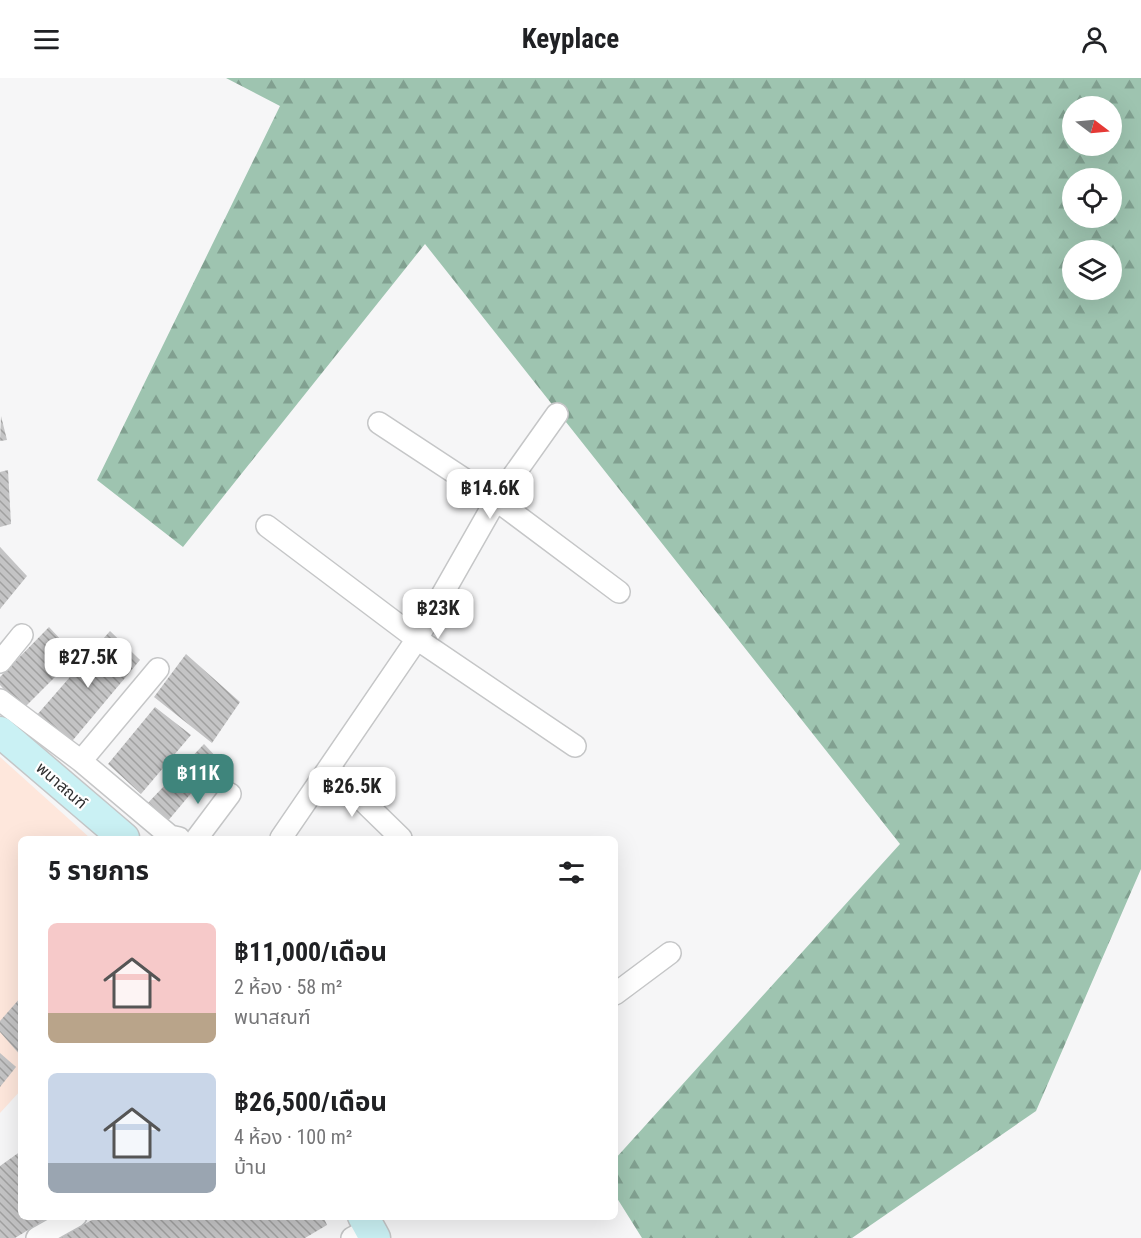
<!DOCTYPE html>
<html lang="th">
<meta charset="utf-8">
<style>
:root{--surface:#fff;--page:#f6f6f6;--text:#202124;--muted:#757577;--accent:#3f857c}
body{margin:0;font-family:"Roboto Condensed","Noto Sans Thai",sans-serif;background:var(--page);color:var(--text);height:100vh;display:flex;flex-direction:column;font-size:22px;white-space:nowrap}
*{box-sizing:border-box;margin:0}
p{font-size:20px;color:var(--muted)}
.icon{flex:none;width:33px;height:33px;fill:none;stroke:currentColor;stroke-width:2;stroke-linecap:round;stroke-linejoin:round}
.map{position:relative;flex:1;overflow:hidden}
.sheet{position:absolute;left:18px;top:758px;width:600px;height:384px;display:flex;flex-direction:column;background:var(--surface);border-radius:9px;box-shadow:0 6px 24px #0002}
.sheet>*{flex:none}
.needle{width:39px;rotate:106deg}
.tools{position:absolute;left:1062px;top:18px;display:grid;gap:12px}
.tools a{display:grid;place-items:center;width:60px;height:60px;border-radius:50%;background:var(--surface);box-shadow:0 6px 24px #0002;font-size:30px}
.price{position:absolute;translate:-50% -51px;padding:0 14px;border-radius:12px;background:#fff;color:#222;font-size:20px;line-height:39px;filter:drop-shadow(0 2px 3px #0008)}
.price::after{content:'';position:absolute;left:50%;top:36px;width:18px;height:14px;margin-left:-9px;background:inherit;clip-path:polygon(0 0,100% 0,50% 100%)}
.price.current{background:var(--accent);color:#fff}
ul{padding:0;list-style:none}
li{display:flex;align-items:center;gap:18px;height:150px;padding:0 30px}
li span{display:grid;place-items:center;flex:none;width:168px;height:120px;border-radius:9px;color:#555}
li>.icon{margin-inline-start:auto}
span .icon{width:72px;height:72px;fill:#fffc;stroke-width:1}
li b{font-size:26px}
h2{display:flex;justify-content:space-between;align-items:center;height:72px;padding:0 30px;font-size:26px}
header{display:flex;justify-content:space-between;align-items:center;height:78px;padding:0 30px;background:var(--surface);font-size:27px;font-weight:700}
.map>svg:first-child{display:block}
.education{fill:#fee7dc}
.forest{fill:url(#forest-firs);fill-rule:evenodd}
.building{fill:url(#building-back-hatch)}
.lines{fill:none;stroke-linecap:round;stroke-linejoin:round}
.street-casing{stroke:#c5c6c7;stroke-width:24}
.secondary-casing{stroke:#c5c6c7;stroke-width:33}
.street{stroke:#fff;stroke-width:21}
.secondary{stroke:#caf1f4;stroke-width:30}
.labels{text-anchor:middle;stroke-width:4.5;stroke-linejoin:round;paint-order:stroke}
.street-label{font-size:16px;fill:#2f2f30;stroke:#fff}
</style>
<header><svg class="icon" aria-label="menu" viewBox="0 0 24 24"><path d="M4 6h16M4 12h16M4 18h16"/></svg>Keyplace<svg class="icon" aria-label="person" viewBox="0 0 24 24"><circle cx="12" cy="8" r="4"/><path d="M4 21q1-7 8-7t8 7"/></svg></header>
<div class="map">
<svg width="1141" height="1160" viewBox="0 0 1141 1160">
<defs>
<pattern id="forest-firs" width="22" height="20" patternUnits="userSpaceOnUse" patternTransform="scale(1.5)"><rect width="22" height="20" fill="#9ec4b0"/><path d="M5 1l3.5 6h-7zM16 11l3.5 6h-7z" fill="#81a090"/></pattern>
<pattern id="building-back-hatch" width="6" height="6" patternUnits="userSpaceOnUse" patternTransform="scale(1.5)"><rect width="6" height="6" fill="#c4c4c5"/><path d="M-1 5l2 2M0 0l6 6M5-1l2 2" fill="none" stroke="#a0a0a0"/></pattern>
</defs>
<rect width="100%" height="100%" fill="#f6f6f7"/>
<!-- education -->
<path class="education" d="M0,679L90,760H21V1012L0,1035Z"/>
<!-- forest -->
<path class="forest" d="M226,0H1141V791L1036,1033L852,1160H642L615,1117V1081L900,766L425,166L183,469L97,402L280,28ZM1072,28H1112V68H1072ZM1072,100H1112V140H1072ZM1072,172H1112V212H1072Z"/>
<!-- building -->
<path class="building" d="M1,338L7,362L0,363Z
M8,392L11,446L0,449V394Z
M0,469L27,498L0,531Z
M49,549L76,578L23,631L0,607V599Z
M110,553L140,582L68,668L36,638Z
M186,576L240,624L212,665L154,619Z
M155,629L191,657L141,716L108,686Z
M204,666L219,682L167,744L146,727Z
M21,919V978L0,954V943Z
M0,975L16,989L0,1009Z
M21,1073V1138H51L15,1160H0V1088Z
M99,1138H323L327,1147L305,1160H60Z"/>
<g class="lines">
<defs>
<path id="street" d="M379,345L496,422L619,514
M267,448L417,561L575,668
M0,584L22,557
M0,622L81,683L170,758L179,760
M81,683L158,591
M330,691L401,760
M197,760L230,716
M281,760L417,561L496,422L557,336
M615,916L670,875
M37,1160L76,1138
M352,1160L369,1151"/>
<path id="secondary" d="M0,654L124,760
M363,1138L375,1160"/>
</defs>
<!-- street casing -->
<use href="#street" class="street-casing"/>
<!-- secondary casing -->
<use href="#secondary" class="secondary-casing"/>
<!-- street -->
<use href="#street" class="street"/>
<!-- secondary -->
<use href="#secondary" class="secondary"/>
</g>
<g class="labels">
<!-- street labels -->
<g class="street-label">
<text transform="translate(62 707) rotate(41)" y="6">พนาสณฑ์</text>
</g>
</g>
</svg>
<div class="tools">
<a><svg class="needle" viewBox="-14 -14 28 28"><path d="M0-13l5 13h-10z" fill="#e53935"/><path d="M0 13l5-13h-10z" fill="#757577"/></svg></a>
<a><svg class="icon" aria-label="locate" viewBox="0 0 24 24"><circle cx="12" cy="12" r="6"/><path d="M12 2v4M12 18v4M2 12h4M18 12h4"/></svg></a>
<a><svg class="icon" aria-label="layers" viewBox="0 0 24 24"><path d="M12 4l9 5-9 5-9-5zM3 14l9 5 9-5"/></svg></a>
</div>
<b class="price" style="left:490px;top:442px">฿14.6K</b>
<b class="price" style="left:438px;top:562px">฿23K</b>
<b class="price" style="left:88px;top:611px">฿27.5K</b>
<b class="price current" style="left:198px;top:727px">฿11K</b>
<b class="price" style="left:352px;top:740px">฿26.5K</b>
<section class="sheet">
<h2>5 รายการ<svg class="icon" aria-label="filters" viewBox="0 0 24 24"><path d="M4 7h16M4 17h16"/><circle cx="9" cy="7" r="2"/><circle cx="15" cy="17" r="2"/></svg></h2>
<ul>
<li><span style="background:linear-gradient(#f6c9c9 75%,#b9a48a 0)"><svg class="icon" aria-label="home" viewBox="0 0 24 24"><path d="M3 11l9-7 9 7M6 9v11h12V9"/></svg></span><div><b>฿11,000/เดือน</b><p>2 ห้อง · 58 m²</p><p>พนาสณฑ์</p></div></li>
<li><span style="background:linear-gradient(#c9d6e8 75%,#9aa5b1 0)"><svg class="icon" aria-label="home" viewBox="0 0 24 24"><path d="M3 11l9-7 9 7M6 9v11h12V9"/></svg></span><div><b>฿26,500/เดือน</b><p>4 ห้อง · 100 m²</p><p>บ้าน</p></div></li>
</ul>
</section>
</div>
